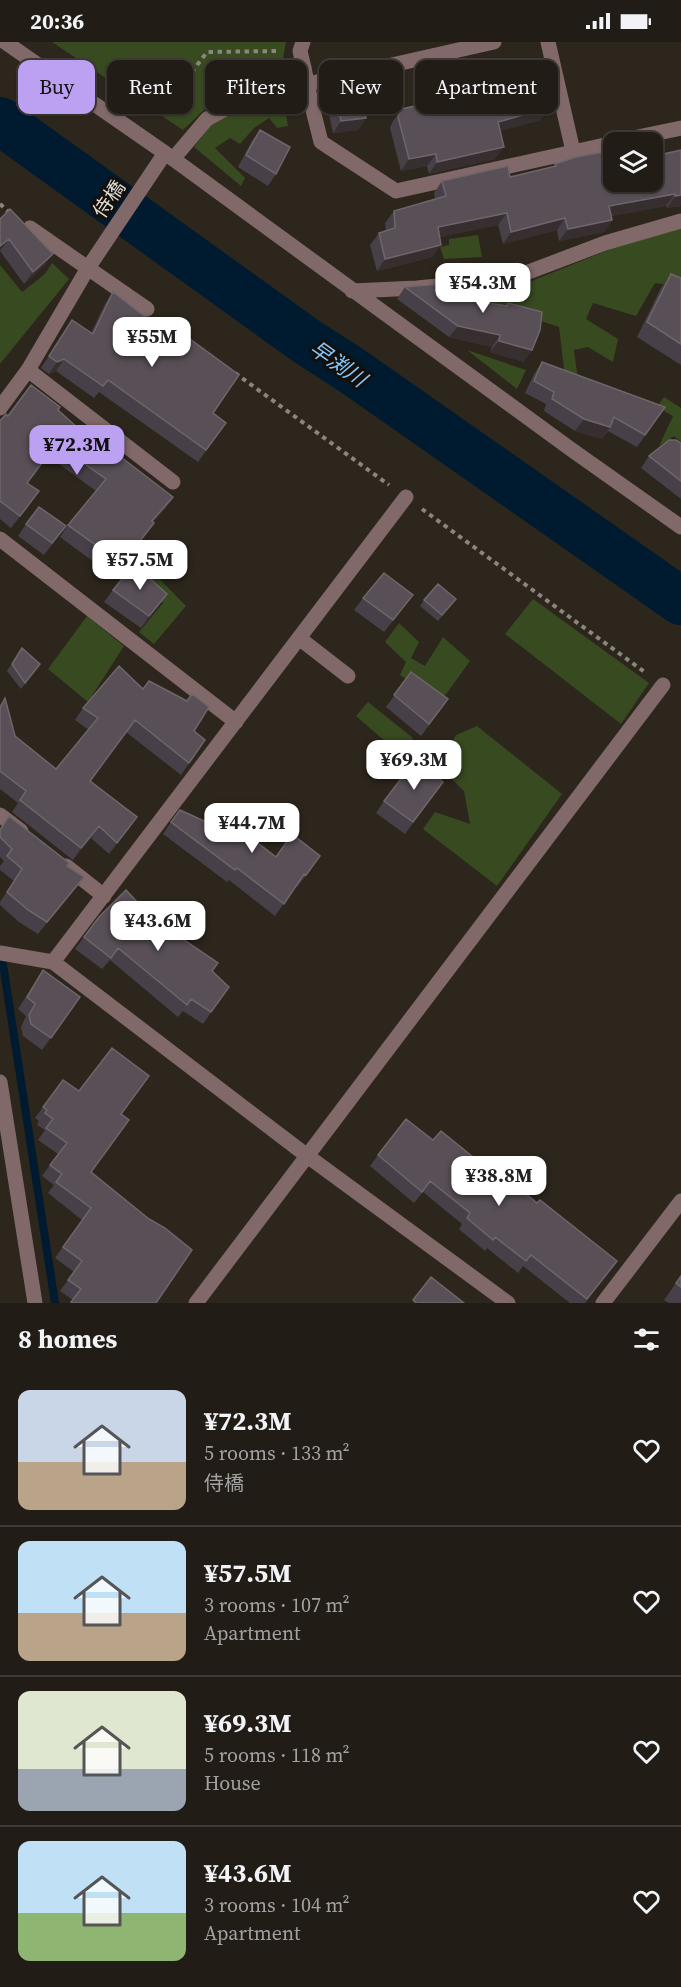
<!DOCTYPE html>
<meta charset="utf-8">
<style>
:root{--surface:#221c16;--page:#2e2923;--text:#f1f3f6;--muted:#a2a1a1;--line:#3f3a35;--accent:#bca0f2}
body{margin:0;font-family:"Source Serif 4","Noto Sans JP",serif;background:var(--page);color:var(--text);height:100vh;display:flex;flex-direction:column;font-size:22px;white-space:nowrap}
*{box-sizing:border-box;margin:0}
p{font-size:20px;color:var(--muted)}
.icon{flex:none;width:33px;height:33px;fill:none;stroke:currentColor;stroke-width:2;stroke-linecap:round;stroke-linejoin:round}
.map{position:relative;height:1261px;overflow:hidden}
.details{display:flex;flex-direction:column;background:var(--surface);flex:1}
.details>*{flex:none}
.guide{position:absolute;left:18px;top:18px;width:645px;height:54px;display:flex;gap:12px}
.controls{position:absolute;left:603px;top:90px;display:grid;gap:12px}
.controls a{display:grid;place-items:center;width:60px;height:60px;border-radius:12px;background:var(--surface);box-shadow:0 2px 4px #0004,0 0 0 2px var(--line);font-size:30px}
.price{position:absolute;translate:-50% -51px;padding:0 14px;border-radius:12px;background:#fff;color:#222;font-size:20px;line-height:39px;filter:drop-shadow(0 2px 3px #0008)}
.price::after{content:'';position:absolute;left:50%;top:36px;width:18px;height:14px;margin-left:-9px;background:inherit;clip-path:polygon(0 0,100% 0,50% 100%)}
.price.on{background:var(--accent);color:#111}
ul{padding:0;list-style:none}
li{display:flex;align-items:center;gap:18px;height:150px;padding:0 18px}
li+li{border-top:2px solid var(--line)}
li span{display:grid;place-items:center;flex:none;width:168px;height:120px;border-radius:12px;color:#555}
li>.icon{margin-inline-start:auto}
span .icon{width:72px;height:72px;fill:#fffc;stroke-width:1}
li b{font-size:26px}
h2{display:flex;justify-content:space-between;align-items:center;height:72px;padding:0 18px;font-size:26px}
.tag{padding:0 21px;border-radius:12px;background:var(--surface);box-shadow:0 2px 4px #0004,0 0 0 2px var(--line);font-size:21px;line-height:54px}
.tag.on{background:var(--accent);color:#111}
.status{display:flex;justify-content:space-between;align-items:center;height:42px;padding:0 30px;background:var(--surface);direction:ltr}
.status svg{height:16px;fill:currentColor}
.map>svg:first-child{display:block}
.green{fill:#374a20}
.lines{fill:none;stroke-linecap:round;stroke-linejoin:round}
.stream{stroke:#001a30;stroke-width:8}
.river{stroke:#001a30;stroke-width:48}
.path{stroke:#8b857e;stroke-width:4;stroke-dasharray:4.5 4.5;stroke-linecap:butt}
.minor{stroke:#816869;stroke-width:15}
.minor-bridge{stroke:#816869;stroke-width:15}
.wall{fill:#484048}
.shaded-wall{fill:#372e30}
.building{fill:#595057;stroke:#6e666a;stroke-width:1.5}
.labels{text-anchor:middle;stroke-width:6;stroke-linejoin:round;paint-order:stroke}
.street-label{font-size:20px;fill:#dfdad4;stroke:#13100c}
.water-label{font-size:21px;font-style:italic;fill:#85c8fd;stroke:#13100c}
</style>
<div class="status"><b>20:36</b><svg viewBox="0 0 49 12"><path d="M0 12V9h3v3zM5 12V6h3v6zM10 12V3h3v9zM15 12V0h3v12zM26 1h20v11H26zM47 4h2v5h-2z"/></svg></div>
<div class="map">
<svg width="681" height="1261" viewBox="0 0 681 1261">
<rect width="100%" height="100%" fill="#2d261d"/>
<!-- green -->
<path class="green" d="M52,0H286L279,38L231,50L206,66L183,88Z
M284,61L288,84L277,86L269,76L254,86L240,102L230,96L215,106L245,136L241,144L194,105L215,78L250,64Z
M681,186V235L677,244L655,241L636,274L593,261L586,277L618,297L613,320L588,305L574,308L578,338L565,335L559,285L535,277L465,266L462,249L519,244L611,207Z
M478,193L482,215L444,217L440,205L449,203V197Z
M52,221L69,237L0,322V223L22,250L45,232Z
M467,308L526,328L517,347Z
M664,355L681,366V400L674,394L659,404L673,374L657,365Z
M141,518L186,564L154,602L139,590L163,561L131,530Z
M533,557L649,641L621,682L505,592Z
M87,574L124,604L88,660L48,627Z
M399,581L419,600L411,616L425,624L443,595L470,619L439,662L400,633L406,620L385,600Z
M368,660L413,696L402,714L356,674Z
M477,684L562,752L497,844L423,787L435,770L470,782L464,749L438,724L456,693Z"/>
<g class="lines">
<!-- stream -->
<path class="stream" d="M1,909L55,1261"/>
<!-- river -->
<path class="river" d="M0,79L306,299L351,328L681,559"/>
<!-- path -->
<path class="path" d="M132,63L162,18L189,34L207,10L280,9
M0,162L10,171
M163,278L178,290
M235,331L389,443
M422,467L646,631"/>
<!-- minor -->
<path class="minor" d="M5,0L165,111L572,408L681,485
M303,0L300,9L304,26
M548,0L573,109
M311,60L321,100L396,149L614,101
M614,100L681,86
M173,117L207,77L227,66L290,46L494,0
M30,186L147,267
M352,249L417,246L510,237L605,201L681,179
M28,328L173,440
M0,366L28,328L88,226L165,111
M0,497L236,680
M299,596L348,634
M0,773L21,789
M66,824L104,854
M0,911L53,920L306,1113L508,1261
M53,920L406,455
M0,1040L35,1261
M196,1261L663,643
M603,1261L681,1159"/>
<!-- minor-bridge -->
<path class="minor-bridge" d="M304,26L311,60"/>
</g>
<!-- wall -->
<path class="wall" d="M510,29L548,66L540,78L500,89L495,117L429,132L427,124L401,129L390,86L393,79L402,67L502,44V41Z
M334,47L366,76L358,88L333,91L326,59Z
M260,88L276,132L268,144L238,125L252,99Z
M659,113L681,164L667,166L666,164L611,174L612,178L604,190L559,199L557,188L503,202L498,183L439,195L441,203L432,215L377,229L370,203L379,191L386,189L385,181L394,169L435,157L434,151L442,139L510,135L553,125L555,122Z
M0,177L45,223L24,242L0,209Z
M671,232L681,236V323L637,295L661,246Z
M405,245L469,258L507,263L508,261L524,320L490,310L492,305L449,295L397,257Z
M113,250L213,371L226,381L198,420L99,350L94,356L56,329L49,332L41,326L72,278L91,291L105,262Z
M542,320L665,365L637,405L608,389L602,397L575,389L544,369L546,362L525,351L534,332Z
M58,368L113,417L173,455L165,467L153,480L145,493L113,534L60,495L68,483L96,449L48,414L27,441L39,449L31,461L11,486L0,477V379L8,374Z
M681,401V457L641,426L649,414Z
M26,482L57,496L44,513L18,494Z
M113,548L159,564L141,586L104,560Z
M413,553L384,590L354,568L363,556Z
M424,558L451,563L438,579L420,564Z
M18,612L40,622L21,647L7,629Z
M411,630L440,669L421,694L386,665Z
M143,647L205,698L181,733L126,690L91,739L137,775L109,812L91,796L73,818L12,770L18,761L0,747V663L5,656L15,694L56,727L89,688L75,678L83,666Z
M443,740L405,792L376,771L384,759Z
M204,779L233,788L276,815L312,826L297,845L296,844L275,874L229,838L227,840L163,792L171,780Z
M0,787L67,824L84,835L75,847L38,892L19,880L0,863V860L14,839L0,828V824L4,819L0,815Z
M142,865L229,945L203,982L183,969L178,975L110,918L102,927L75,907L84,895Z
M43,928L80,955L42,1008L23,994L21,985L26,974L18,967Z
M63,1038L79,1049L121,1072L91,1130L156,1261H70L73,1258L60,1249L74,1230L55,1216L82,1178L48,1151L54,1143L42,1134L58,1112L38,1098L45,1088L37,1083L39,1079L35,1076Z
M433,1098L609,1230L585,1261H570L523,1224L518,1231L487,1206L485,1209L459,1187L462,1182L423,1150L414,1161L370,1124L378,1113Z
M681,1234V1261H669L664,1258Z"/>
<!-- shaded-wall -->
<path class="shaded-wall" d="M548,66L540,78L490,92L498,80Z
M366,76L358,88L333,91L341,79Z
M504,105L495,117L429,132L437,120Z
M436,112L427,124L401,129L409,117Z
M675,152L666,164L601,176L609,164Z
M681,153V164L667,166L675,154Z
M507,171L498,183L429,197L438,185Z
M565,176L557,188L503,202L511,190Z
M612,178L604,190L559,199L568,187Z
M9,197L0,209V204Z
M441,203L432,215L377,229L385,217Z
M53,212L45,223L24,242L33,230Z
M458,284L500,293L492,305L449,295Z
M499,299L532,308L524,320L490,310Z
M64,317L56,329L49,332L57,320Z
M584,377L610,385L602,397L575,389Z
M39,449L31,461L11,486L20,474Z
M173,455L165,467L144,491L152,479Z
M167,552L159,564L141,586L149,574Z
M99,784L91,796L73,818L81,806Z
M84,835L75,847L38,892L47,880Z"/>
<!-- building -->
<path class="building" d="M538,22L548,66L498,80L504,105L437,120L436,112L409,117L398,75L402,67L513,41L510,29Z
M361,42L366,76L341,79L334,47Z
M260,88L290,105L276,132L246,113Z
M657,99L659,113L681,108V153L675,154V152L609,164L612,178L568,187L565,176L511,190L507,171L438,185L441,203L385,217L379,191L395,186L394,169L446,154L442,139L508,124L510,135L556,124L555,122L576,115L614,108V140H652V100H649Z
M10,167L53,212L33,230L9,197L0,204V177Z
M671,232L681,236V302L647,280Z
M465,240L469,258L507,264L508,261L542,270L540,288L532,308L499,299L500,293L458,284L405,245Z
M113,250L170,294L175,286L239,333L213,371L226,381L206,408L108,338L103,344L64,317L57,320L49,314L72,278L93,292Z
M542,320L665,365L645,393L614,375L610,385L584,377L552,357L554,350L534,339Z
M31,343L60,365L58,368L113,418L117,412L173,455L152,479L154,481L122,522L68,483L106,437L56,402L27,441L39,449L20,474L0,459V379L6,372L8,374Z
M669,398H676L681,401V439L649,414Z
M39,465L66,484L52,501L26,482Z
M134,522L167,552L149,574L113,548Z
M384,531L413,553L393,578L363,556Z
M438,542L456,557L442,573L424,558Z
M22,606L40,622L25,641L12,622Z
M119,624L143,647L149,639L187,659L192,652L209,665L194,689L205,698L189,721L135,678L90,739L137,775L117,801L99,784L81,806L20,758L26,749L0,729V666L5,656L15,694L56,727L98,676L83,666Z
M411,630L448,657L429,682L394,653Z
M416,717L443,740L413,780L384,759Z
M180,768L204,779L212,772L233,788L236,784L276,815L292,792L320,814L306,833L304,832L284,862L237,826L235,828L171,780Z
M9,774L69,821L67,824L84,835L47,880L28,868L7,850L22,827L7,814L12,807L0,795V788Z
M126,848L142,865L144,864L174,891L218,921L212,929L229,945L211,970L191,957L187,963L118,906L111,916L84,895L99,875Z
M43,928L80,955L51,996L31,982L29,973L35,962L27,955Z
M112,1006L149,1034L121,1072L129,1078L91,1130L149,1177L165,1186L192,1208L156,1261H73L71,1260L81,1247L68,1238L82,1219L63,1205L91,1166L56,1140L62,1132L50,1123L67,1101L46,1086L53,1077L45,1071L47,1068L43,1065L63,1038L79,1049Z
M406,1077L433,1098L441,1089L499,1136L502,1132L537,1161L540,1158L617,1219L587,1257L531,1213L526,1219L495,1195L493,1198L467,1176L470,1171L430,1139L422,1150L378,1113Z
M681,1234V1245L676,1241Z
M431,1235L464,1261H416L413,1258Z"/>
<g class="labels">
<!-- street labels -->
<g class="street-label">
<text transform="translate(109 157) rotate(-56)" y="7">侍橋</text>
</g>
<!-- water labels -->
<g class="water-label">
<text transform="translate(338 322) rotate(35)" y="7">早渕川</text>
</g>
</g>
</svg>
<div class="controls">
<a><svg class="icon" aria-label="layers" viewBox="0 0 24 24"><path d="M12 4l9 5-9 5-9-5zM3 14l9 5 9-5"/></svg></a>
</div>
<b class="price" style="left:483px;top:272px">¥54.3M</b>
<b class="price" style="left:152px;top:326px">¥55M</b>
<b class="price on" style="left:77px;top:434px">¥72.3M</b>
<b class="price" style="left:140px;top:549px">¥57.5M</b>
<b class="price" style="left:414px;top:749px">¥69.3M</b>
<b class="price" style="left:252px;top:812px">¥44.7M</b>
<b class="price" style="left:158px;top:910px">¥43.6M</b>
<b class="price" style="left:499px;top:1165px">¥38.8M</b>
<div class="guide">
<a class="tag on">Buy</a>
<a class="tag">Rent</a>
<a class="tag">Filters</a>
<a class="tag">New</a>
<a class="tag">Apartment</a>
</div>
</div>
<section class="details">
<h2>8 homes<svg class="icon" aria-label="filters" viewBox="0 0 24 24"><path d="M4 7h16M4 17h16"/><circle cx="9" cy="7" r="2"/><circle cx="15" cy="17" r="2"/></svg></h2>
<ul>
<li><span style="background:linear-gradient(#c9d6e8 60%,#b9a48a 0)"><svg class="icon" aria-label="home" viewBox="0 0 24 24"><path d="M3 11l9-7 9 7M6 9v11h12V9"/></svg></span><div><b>¥72.3M</b><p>5 rooms · 133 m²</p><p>侍橋</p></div><svg class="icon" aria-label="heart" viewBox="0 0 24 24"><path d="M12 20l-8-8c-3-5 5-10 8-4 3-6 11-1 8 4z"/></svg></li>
<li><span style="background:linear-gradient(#bfe0f5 60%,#b9a48a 0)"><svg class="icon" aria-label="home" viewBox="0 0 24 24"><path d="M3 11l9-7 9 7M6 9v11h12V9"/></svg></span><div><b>¥57.5M</b><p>3 rooms · 107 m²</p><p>Apartment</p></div><svg class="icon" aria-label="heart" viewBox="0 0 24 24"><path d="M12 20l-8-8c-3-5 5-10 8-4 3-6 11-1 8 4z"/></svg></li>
<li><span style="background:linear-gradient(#dfe7d0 65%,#9aa5b1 0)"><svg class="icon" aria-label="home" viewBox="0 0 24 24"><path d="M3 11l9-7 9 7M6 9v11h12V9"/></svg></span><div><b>¥69.3M</b><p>5 rooms · 118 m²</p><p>House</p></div><svg class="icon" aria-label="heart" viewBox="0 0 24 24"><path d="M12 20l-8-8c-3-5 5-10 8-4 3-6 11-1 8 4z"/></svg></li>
<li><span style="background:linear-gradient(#bfe0f5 60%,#8fb573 0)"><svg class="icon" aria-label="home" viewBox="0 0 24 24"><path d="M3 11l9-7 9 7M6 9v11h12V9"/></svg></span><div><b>¥43.6M</b><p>3 rooms · 104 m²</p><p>Apartment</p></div><svg class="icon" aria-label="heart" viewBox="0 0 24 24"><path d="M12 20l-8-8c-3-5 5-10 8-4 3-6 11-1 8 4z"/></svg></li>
</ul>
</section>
